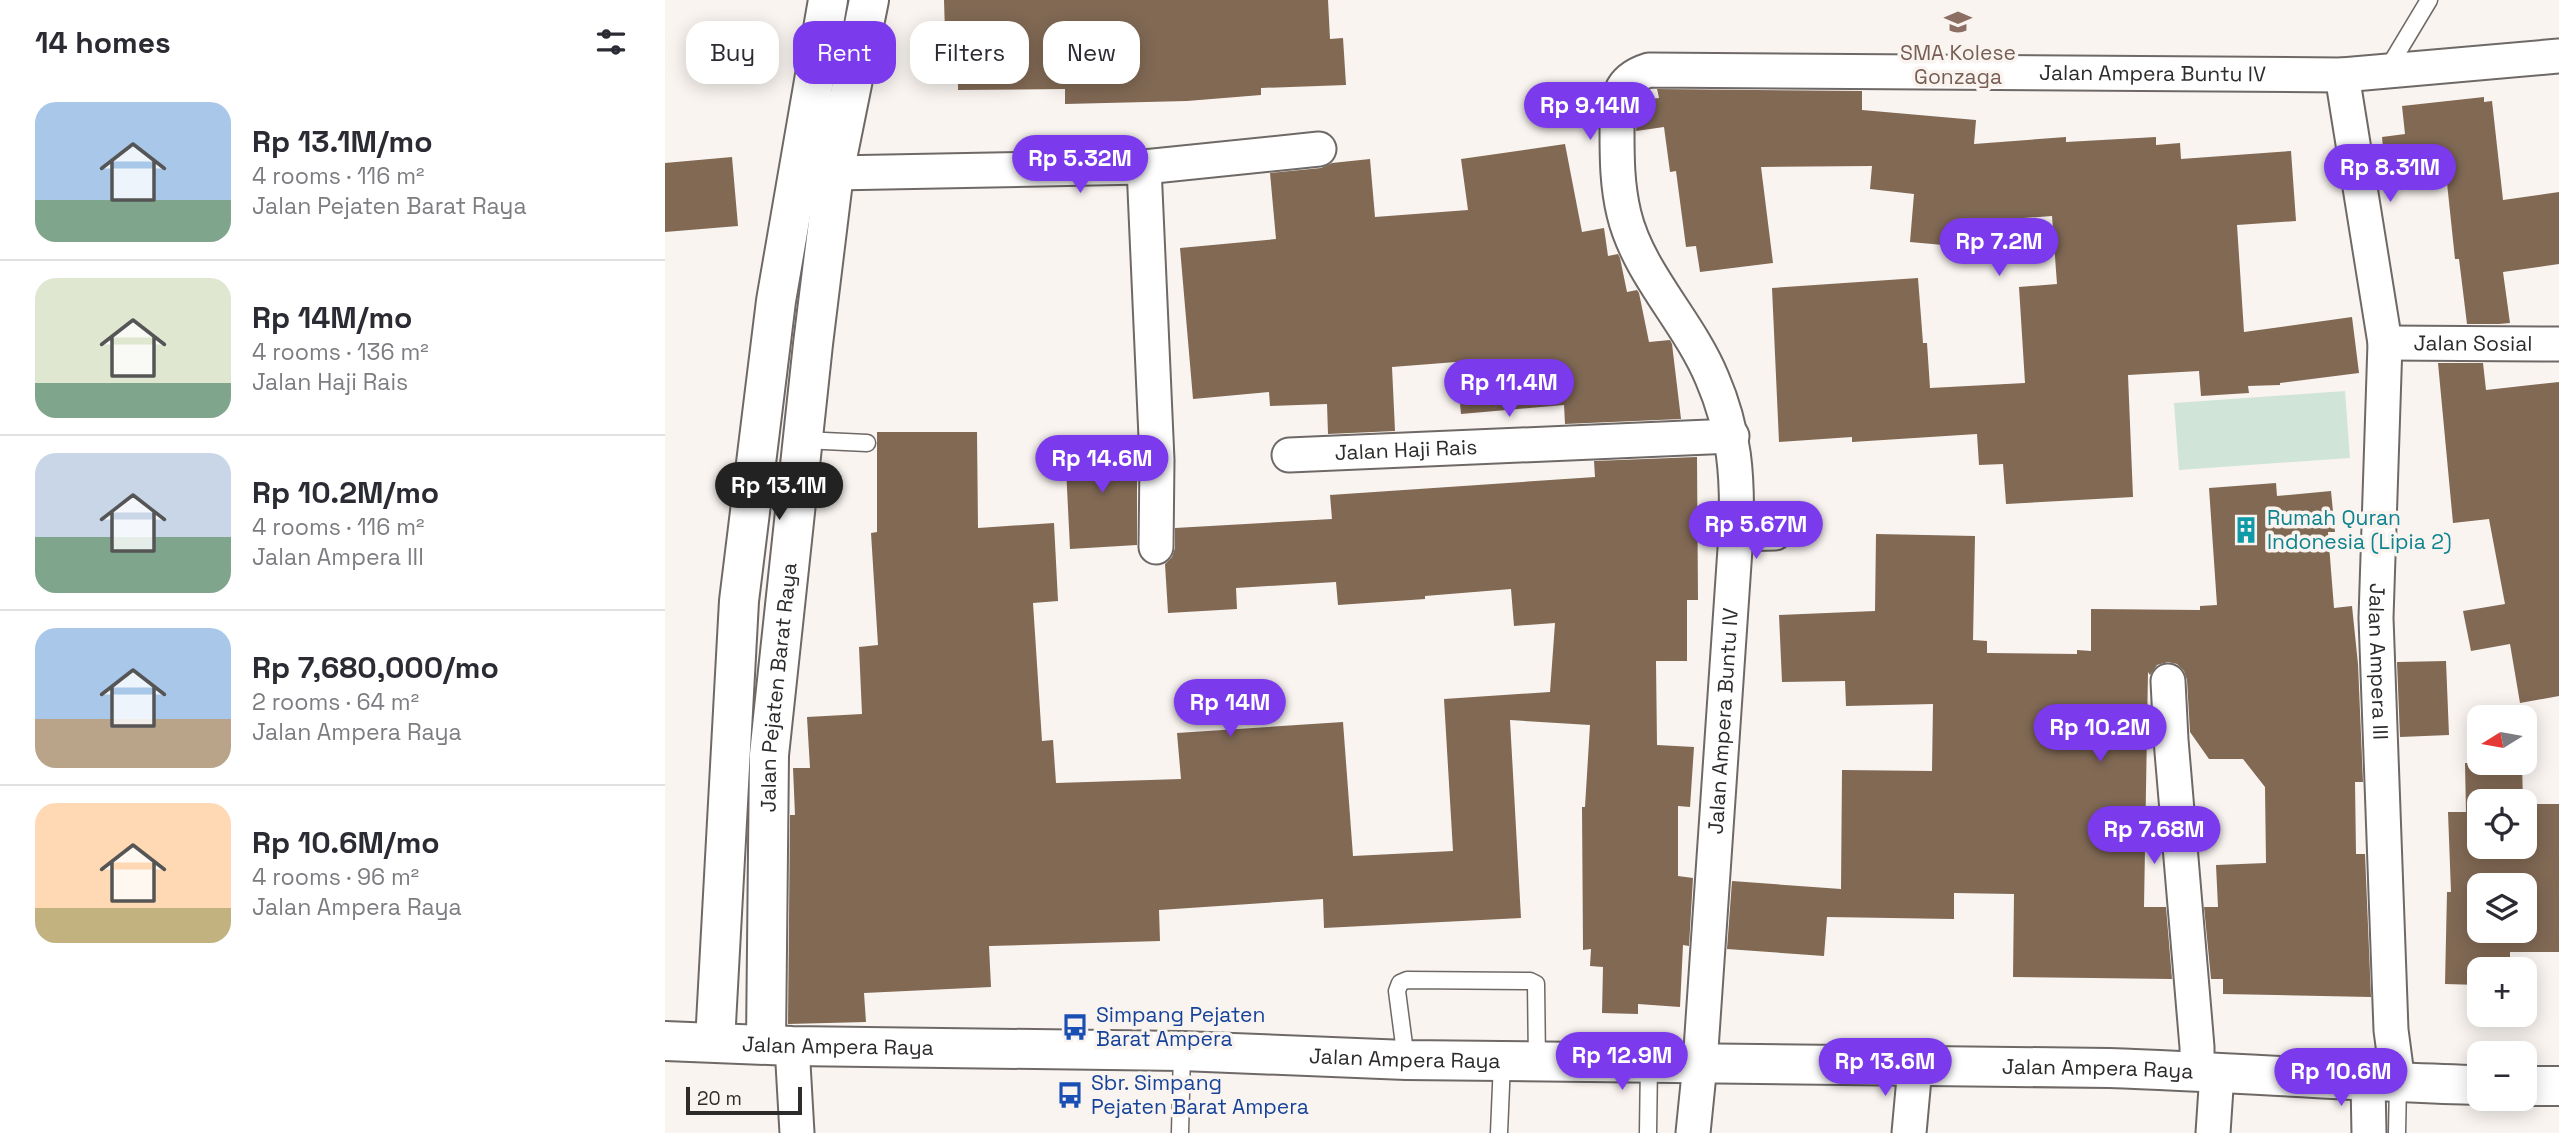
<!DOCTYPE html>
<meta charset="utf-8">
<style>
:root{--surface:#fff;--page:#f2f2f3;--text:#2b2b33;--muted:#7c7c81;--line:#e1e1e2;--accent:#7c3aed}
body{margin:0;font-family:"Space Grotesk",sans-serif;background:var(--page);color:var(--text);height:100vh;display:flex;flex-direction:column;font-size:26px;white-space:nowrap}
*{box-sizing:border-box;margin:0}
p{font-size:23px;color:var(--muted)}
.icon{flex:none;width:38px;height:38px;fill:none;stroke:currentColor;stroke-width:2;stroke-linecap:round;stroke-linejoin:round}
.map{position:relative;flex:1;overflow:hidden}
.details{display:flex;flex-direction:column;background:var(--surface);width:665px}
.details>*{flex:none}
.top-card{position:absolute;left:21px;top:21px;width:665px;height:63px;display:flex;gap:14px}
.needle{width:46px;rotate:259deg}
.fabs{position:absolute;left:1802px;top:705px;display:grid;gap:14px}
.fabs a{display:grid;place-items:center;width:70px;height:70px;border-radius:14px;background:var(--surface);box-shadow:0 4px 18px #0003;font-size:35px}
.scale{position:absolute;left:21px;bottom:18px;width:116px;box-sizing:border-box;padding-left:7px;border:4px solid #2e2c2b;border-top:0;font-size:19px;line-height:24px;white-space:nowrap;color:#2e2c2b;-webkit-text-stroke:5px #f9f4f0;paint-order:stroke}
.price{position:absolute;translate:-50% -60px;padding:0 16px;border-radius:24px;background:var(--accent);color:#fff;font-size:23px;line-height:46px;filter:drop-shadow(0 2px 4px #0008)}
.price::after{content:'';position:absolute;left:50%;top:42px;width:21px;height:16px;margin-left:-10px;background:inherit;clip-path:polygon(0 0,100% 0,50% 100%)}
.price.active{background:#222;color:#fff}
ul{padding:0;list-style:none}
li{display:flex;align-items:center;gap:21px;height:175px;padding:0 35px}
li+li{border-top:2px solid var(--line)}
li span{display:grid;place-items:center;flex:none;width:196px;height:140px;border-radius:21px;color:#555}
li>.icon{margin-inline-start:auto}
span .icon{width:84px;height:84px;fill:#fffc;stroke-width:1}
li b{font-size:30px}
h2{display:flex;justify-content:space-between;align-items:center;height:84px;padding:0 35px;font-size:30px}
.tag{padding:0 24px;border-radius:21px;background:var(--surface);box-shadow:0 4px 18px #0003;font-size:24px;line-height:63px}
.tag.active{background:var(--accent);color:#fff}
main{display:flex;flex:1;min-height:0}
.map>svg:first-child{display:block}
.green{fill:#d0e5d7}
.building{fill:#816954;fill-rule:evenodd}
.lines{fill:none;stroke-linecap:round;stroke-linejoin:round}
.service-casing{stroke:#6e6966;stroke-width:19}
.minor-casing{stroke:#6e6966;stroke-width:37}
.tertiary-casing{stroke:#6e6966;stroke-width:42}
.service{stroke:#fff;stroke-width:16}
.minor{stroke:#fff;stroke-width:33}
.tertiary{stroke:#fff;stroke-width:38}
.labels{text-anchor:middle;stroke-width:7;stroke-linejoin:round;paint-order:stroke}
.education-label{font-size:21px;fill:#785e54;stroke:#f9f4f0}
.street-label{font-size:21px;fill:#2e2c2b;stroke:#f9f4f0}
.culture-label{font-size:21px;fill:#0d838f;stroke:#f9f4f0;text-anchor:start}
.transit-label{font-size:21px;fill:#164399;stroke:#f9f4f0;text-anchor:start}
</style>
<main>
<section class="details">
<h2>14 homes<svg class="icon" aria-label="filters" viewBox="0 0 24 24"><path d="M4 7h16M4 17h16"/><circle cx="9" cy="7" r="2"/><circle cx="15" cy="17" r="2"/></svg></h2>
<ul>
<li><span style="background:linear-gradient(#a9c7e8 70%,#7fa58c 0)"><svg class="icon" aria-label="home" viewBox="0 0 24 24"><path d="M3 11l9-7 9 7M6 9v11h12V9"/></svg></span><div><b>Rp 13.1M/mo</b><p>4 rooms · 116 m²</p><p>Jalan Pejaten Barat Raya</p></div></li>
<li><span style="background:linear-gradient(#dfe7d0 75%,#7fa58c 0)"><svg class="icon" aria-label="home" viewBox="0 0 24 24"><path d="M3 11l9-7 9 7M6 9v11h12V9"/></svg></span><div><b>Rp 14M/mo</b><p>4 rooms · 136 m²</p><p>Jalan Haji Rais</p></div></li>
<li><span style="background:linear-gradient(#c9d6e8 60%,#7fa58c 0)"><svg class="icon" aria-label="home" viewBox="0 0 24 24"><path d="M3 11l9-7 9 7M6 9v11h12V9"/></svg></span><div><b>Rp 10.2M/mo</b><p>4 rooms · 116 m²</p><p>Jalan Ampera III</p></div></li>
<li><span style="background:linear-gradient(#a9c7e8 65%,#b9a48a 0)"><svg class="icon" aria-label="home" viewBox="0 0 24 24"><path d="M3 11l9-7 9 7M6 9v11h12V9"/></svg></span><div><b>Rp 7,680,000/mo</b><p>2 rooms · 64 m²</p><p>Jalan Ampera Raya</p></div></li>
<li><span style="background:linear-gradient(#ffd9b3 75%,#c2b280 0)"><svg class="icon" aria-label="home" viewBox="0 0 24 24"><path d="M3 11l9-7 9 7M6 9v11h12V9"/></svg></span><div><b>Rp 10.6M/mo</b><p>4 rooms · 96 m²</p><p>Jalan Ampera Raya</p></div></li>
</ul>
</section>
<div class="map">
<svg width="1894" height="1133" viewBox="0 0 1894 1133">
<rect width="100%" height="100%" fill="#f9f4f0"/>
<!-- green -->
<path class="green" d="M1680,391L1685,458L1514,470L1509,403Z"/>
<!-- building -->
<path class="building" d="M279,0H663L665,39L678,38L681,85L596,88V95L522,101L400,104V89L293,90V33H280Z
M992,89L1197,91V110L1311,120L1309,144L1401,137V142L1491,137V145L1515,143L1516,159L1626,151L1631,221L1572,225L1579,332L1687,317L1694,373L1615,383V385L1583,386L1584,393L1536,396L1534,371L1463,375L1468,497L1341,504L1338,464L1314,465L1312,434L1187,442V437L1114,442L1107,288L1253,278L1258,343H1262L1265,388L1360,383L1354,287L1392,284L1387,216L1302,222L1300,247L1245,242L1249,194L1205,189L1207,166L1096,167L1108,263L1035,272L1031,246L1021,247L1011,171L1005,172L999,127L971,131L974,100L994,98Z
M1819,97V102L1827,101L1838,200L1894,192V264L1838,272L1845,323L1834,324H1802L1794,259H1790L1782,183L1746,187L1744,168L1720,171L1717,137L1740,134L1737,106Z
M900,144L917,232L939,228L943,256L953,254L955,258L962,292L972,290L974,293L984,342L1005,340L1007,344L1016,419L900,424L899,405L796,414L791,362L727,367L730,431L663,434L662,404L605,406L604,392L528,399L515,248L611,239L605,173L656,168L667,163L705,159L710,217L803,210L796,159Z
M67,157L73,226L0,232V163Z
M1773,363H1818L1821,390L1894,382V696L1855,703L1845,644L1806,651L1798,611L1840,604L1824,519L1788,523Z
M212,432H312L313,528L389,523L393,601L368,603L377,741L388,740L391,783L516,779L512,733L678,722L688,856L788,851L779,699L885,692L890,623L849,626L846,589L760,596V599L673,605L671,582L571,588L572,609L503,613L500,564L507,557L510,548V528L667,519L665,495L930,477L929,461L1032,457L1033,600H1022V661H991L992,745L1029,747L1025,807L1013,806V876L1028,878L1024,946L1018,945L1015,1007L973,1004V1014L937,1013L938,967L925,966L926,949L918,950L917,807H920L925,725L845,720L856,918L659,928L658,899L494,910L495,941L324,946L326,987L199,993L201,1022L123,1024L125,815H130L128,768H145L142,717L197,714L194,647L213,645L206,533L212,532Z
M472,443V545L405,549L400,447Z
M1611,483L1612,496L1666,491L1670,532H1663L1669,608L1687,606L1693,664L1698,782H1690L1691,854H1700L1706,997L1558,994V979H1546L1539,907H1553L1551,865L1601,863L1600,787L1578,759H1544L1525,732L1522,680L1519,671L1512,664L1503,662L1492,665L1485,675L1483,672L1479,907H1501L1507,979L1348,977L1349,894L1289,893V919L1162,917L1159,956L1062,949L1067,881L1176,889L1177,770L1267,771L1268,704L1181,706L1180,681L1117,682L1114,615L1210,611L1211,534L1310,536L1308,640L1322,641V653L1412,654V650L1426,651V609L1535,610V606L1552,605L1544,488Z
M1781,661L1784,735L1735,737L1732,662Z
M1800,763H1857L1858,802H1815V847H1860V804H1894V952H1845V970H1815V985L1780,984L1782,892H1786L1783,812H1801ZM1815,886H1860V931H1815Z"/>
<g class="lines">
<defs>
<path id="service" d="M1722,70L1764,0
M138,440L202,443
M741,1060L732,991L735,983L742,980L865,981L871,984L872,1061
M515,1133L517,1051
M834,1133L837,1062
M983,1133L984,1063
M1732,1133L1733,1083"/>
<g id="minor">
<path id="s1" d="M1677,75L1720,343L1711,618L1726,1030L1733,1083"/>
<path d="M479,167L492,460L491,547"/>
<path d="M169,173L479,167L654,149"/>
<path id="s2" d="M1720,343L1894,344"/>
<path id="s3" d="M624,455L1067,436"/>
<path d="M1071,534L1110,533"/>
<path d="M1503,681L1506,740L1532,1047V1071"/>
<path d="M127,1046L132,1133"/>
<path d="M1703,1082L1704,1133"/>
<path id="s4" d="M1028,1133L1035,1064L1071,534C1073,477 1070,431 1047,378C1024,322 973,273 959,214C952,185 952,158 952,129C952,99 952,80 984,70L1677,75L1894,56"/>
<path d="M1244,1133L1250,1067"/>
<path d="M1548,1133L1552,1073"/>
</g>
<g id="tertiary">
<path id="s5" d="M0,1041L127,1046L517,1051L741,1060L1444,1068C1567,1072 1691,1082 1815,1085"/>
<path d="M50,1042L74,601L111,301L163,0"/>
<path id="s6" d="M101,1044L104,755L148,344L169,173L204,0"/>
<path d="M1860,1086H1894"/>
</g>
</defs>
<!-- service casing -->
<use href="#service" class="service-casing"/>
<!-- minor casing -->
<use href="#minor" class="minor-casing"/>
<!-- tertiary casing -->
<use href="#tertiary" class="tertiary-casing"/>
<!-- service -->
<use href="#service" class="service"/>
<!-- minor -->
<use href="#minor" class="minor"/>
<!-- tertiary -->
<use href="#tertiary" class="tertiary"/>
</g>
<!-- icons -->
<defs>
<symbol id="school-bare" viewBox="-9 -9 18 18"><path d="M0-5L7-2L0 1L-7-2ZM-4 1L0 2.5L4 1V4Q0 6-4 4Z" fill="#8d6e63" stroke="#f9f4f0" stroke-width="2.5" paint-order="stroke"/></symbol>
<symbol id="building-bare" viewBox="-9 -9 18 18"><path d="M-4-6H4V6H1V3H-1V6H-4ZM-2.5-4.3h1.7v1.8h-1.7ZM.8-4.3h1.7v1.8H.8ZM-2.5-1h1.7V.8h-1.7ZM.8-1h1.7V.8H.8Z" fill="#0f9aa8" stroke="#f9f4f0" stroke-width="2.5" paint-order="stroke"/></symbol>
<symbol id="bus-bare" viewBox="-9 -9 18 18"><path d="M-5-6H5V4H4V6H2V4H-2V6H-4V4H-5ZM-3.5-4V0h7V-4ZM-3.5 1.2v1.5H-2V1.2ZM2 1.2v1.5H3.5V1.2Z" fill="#1a4fb4" stroke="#f9f4f0" stroke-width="2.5" paint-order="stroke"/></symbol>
</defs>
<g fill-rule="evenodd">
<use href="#school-bare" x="1274" y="3" width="38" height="38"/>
<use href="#building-bare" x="1562" y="511" width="38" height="38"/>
<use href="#bus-bare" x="391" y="1008" width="38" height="38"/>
<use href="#bus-bare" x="386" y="1076" width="38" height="38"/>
</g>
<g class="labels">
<!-- education labels -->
<g class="education-label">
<text x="1293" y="60">SMA Kolese<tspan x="1293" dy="24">Gonzaga</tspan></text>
</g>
<!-- street labels -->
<g class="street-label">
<text dy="7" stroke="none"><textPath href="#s4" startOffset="1610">Jalan Ampera Buntu IV</textPath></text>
<text dy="7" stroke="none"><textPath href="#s2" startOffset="88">Jalan Sosial</textPath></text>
<text dy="7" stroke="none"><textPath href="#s3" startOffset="117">Jalan Haji Rais</textPath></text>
<text dy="7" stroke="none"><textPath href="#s1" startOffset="590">Jalan Ampera III</textPath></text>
<text dy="7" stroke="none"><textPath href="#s6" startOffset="357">Jalan Pejaten Barat Raya</textPath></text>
<text dy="7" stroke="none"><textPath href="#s4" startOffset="413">Jalan Ampera Buntu IV</textPath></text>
<text dy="7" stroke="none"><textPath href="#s5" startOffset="173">Jalan Ampera Raya</textPath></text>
<text dy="7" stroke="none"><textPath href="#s5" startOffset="740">Jalan Ampera Raya</textPath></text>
<text dy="7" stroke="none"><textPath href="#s5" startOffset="1433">Jalan Ampera Raya</textPath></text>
</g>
<!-- culture labels -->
<g class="culture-label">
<text x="1602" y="525">Rumah Quran<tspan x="1602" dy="24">Indonesia (Lipia 2)</tspan></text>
</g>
<!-- transit labels -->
<g class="transit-label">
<text x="431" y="1022">Simpang Pejaten<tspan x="431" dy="24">Barat Ampera</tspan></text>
<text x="426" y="1090">Sbr. Simpang<tspan x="426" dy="24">Pejaten Barat Ampera</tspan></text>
</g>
</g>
</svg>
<div class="fabs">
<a><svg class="needle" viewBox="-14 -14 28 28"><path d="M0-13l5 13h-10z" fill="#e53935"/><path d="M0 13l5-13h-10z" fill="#7c7c81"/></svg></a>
<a><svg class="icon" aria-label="locate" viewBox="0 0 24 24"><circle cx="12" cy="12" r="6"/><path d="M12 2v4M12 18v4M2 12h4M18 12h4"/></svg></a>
<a><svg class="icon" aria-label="layers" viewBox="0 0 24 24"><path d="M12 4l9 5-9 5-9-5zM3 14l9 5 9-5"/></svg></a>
<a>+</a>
<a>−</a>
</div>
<div class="scale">20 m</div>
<b class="price" style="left:925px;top:142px">Rp 9.14M</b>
<b class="price" style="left:415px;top:195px">Rp 5.32M</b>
<b class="price" style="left:1725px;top:204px">Rp 8.31M</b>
<b class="price" style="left:1334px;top:278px">Rp 7.2M</b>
<b class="price" style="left:844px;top:419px">Rp 11.4M</b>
<b class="price" style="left:437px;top:495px">Rp 14.6M</b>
<b class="price active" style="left:114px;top:522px">Rp 13.1M</b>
<b class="price" style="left:1091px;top:561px">Rp 5.67M</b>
<b class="price" style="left:565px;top:739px">Rp 14M</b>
<b class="price" style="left:1435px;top:764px">Rp 10.2M</b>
<b class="price" style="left:1489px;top:866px">Rp 7.68M</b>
<b class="price" style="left:957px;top:1092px">Rp 12.9M</b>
<b class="price" style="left:1220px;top:1098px">Rp 13.6M</b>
<b class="price" style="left:1676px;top:1108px">Rp 10.6M</b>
<div class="top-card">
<a class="tag">Buy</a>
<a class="tag active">Rent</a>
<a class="tag">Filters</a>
<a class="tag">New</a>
</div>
</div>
</main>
